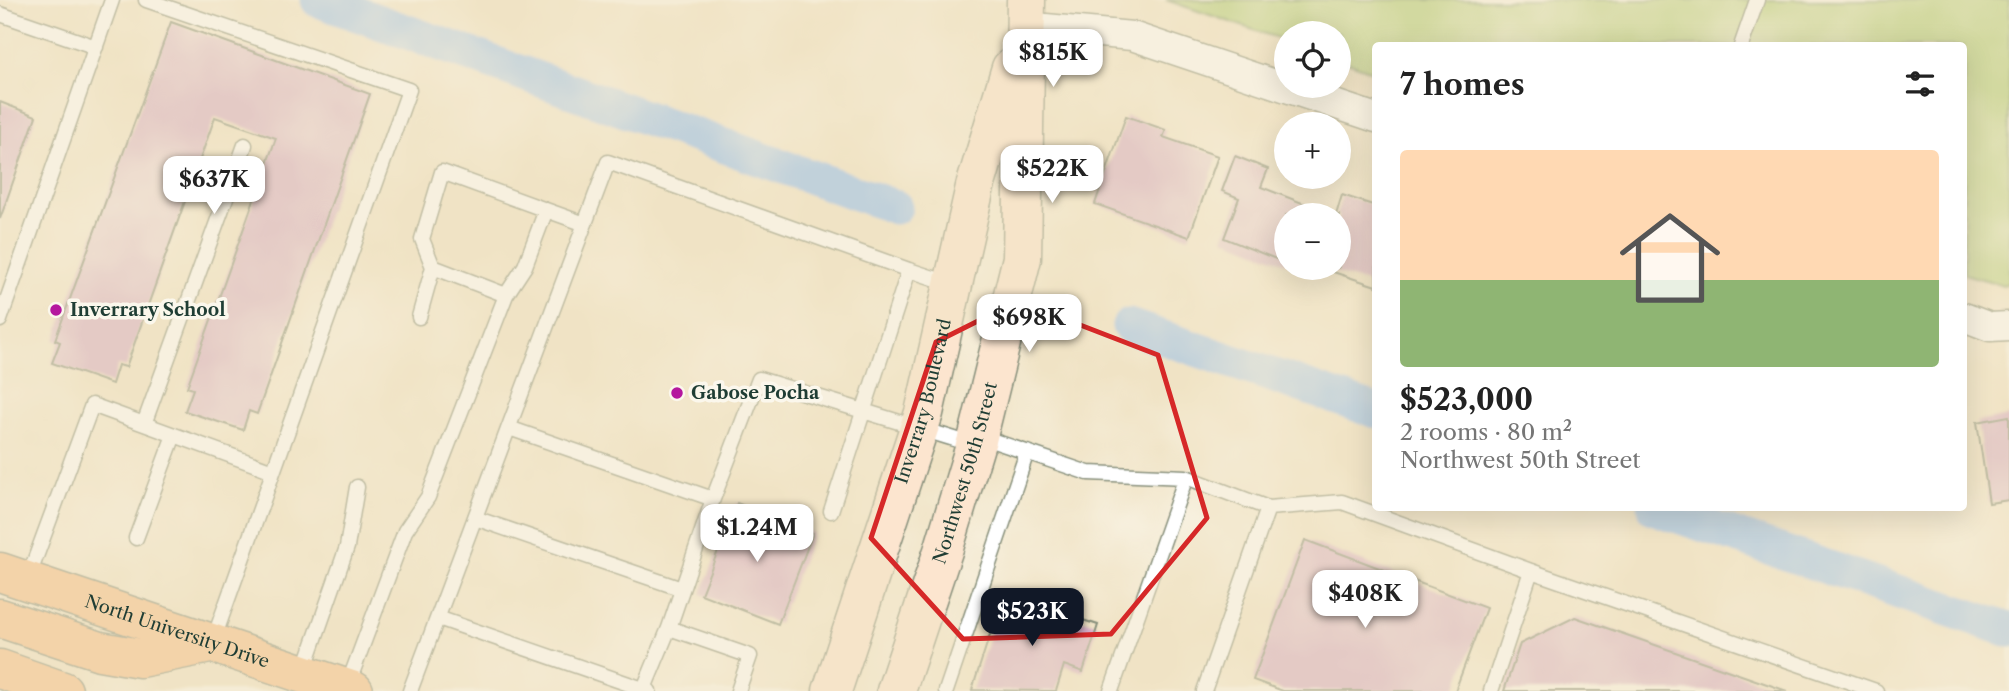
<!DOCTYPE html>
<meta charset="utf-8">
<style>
:root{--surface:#fff;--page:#f6f6f6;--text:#222;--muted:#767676;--accent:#111827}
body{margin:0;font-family:"Libre Caslon Text",serif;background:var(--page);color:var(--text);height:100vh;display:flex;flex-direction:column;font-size:26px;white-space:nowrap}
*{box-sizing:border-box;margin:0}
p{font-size:23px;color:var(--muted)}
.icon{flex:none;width:38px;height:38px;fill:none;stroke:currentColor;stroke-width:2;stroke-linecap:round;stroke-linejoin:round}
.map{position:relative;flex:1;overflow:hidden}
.drawer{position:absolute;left:1372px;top:42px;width:595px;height:469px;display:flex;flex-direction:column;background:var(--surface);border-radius:7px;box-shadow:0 7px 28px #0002}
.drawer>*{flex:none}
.buttons{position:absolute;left:1274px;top:21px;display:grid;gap:14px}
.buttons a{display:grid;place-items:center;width:77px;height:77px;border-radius:50%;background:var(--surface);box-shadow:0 7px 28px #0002;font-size:35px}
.price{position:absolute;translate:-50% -60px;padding:0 16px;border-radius:14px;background:#fff;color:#222;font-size:23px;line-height:46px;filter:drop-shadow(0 2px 4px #0008)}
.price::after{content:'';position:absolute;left:50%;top:42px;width:21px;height:16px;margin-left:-10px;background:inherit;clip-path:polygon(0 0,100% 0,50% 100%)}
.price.on{background:var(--accent);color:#fff}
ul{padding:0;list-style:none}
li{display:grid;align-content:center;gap:14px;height:371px;padding:0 28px}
li span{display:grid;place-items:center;height:217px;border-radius:7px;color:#555}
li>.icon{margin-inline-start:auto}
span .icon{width:126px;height:126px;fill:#fffc;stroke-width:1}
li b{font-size:30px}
h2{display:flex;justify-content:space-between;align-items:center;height:84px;padding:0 28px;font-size:30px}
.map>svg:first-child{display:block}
.green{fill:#aecc73;stroke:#668454;stroke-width:2}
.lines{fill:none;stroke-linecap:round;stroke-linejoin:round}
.canal{stroke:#87baf4;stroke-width:35}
.building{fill:#d6abc6}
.lane-casing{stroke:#88907c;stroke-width:17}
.street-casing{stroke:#88907c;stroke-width:31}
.secondary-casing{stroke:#88907c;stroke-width:41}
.primary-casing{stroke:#88907c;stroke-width:41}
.lane{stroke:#fff;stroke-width:14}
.street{stroke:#fff;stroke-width:28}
.secondary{stroke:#fce5cf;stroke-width:38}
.primary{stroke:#f7be87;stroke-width:38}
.marked{fill:none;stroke:#d62828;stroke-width:5;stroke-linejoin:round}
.poi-dot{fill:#b5179e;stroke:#fbf7ec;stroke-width:2.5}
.labels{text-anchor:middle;stroke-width:7;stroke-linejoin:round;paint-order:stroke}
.poi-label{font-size:18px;font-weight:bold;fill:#1f3d34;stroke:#fbf7ec;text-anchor:start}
.street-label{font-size:18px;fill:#1f3d34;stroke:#fbf7ec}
</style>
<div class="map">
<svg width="2009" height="691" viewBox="0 0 2009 691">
<rect width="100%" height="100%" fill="#fbf7ec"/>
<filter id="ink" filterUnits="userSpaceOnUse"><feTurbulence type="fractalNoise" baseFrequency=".0143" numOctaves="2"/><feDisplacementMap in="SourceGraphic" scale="14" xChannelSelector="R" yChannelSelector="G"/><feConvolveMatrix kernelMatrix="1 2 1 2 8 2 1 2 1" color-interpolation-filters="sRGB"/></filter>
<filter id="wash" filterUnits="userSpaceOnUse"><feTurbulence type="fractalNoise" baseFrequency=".00686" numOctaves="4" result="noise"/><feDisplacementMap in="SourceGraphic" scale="28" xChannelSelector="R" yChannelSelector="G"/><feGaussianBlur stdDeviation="1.57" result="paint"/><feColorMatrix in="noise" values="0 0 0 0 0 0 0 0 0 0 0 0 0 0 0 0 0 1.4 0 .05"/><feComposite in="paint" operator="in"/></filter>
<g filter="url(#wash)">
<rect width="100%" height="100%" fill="#f0e3c5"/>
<!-- green -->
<path class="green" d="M1166,0H2009V283L2003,285L1964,274V46H1376L1375,72L1339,59V33H1286V41Z"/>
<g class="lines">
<!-- canal -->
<path class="canal" d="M318,0L895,207
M1129,326L1376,411
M1655,508L2009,630"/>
</g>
<g id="blocks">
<!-- building -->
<path class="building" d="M171,22L370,94L257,414L249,411L243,430L185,411L193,389L187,387L276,138L215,117L126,367L118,365L112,384L52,363L60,342L55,340Z
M0,102L36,116L0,219Z
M1126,116L1166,130L1163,137L1218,156L1189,237L1095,204Z
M1235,156L1268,169L1261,187L1318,209L1316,215H1286V263L1224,238L1239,198L1222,191Z
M1342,195L1376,206V286L1321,268H1339V215H1336Z
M2009,416V500L1989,503L1977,422Z
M737,503L813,533L778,624L701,594Z
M1305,540L1486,608L1455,691H1283L1253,680Z
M1003,594L1098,625L1083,672L1064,665L1056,691L972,690Z
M1575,617L1787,691H1504L1520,644Z"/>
</g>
</g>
<g filter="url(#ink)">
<use href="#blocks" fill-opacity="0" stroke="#88907c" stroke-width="2"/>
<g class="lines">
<defs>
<path id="lane" d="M146,0L409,90L213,641
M0,14L96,47
M1741,46L1757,0
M546,210L585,224
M433,267L422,239L442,172L546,210L525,266L506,295
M0,320L112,0
M144,424L245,145
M509,428L713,499L669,628
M979,436L1088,473L1186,477L1111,691
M1186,477L1268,508
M713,499L759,379L974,445
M831,511L909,270L952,284
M475,518L682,589
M136,538L174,435
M27,581L92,405L273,471
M438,618L649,691
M303,673L347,547L357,487
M347,687L405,531L428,497L506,295L433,267L419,317
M410,691L608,162L909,270
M643,691L669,628L750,656L738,691
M946,691L1027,452
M1204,691L1268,508L1342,502L1531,571L1876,691
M1491,691L1531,571"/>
<path id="street" d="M1024,26L1132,36L1376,118
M1964,317L1990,327L2009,326"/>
<g id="secondary">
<path id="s1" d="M832,691L924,413L975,187L1011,68"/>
<path id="s2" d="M896,691L943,551L978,436L1022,258L1026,0"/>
</g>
<g id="primary">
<path id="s3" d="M0,572L354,691"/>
<path d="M0,618L100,651L140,658L210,644"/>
<path d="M0,669L63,691"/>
</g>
</defs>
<!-- lane casing -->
<use href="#lane" class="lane-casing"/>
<!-- street casing -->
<use href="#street" class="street-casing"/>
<!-- secondary casing -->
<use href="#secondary" class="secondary-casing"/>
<!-- primary casing -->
<use href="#primary" class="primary-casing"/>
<!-- lane -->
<use href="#lane" class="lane"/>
<!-- street -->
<use href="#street" class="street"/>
<!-- secondary -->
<use href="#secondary" class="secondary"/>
<!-- primary -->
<use href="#primary" class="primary"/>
</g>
</g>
<!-- marked area -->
<path d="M0 0H2009V691H0ZM1018,301L1158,355L1207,518L1111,634L963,639L871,538L936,342Z" fill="#f0e3c5" fill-opacity=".55" fill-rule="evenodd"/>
<path class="marked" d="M1018,301L1158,355L1207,518L1111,634L963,639L871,538L936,342Z"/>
<!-- markers -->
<g class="poi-dot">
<circle cx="56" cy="310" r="7"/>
<circle cx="677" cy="393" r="7"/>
</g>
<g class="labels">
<!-- poi labels -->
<g class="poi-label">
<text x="70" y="316">Inverrary School</text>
<text x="691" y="399">Gabose Pocha</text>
</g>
<!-- street labels -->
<g class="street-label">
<text dy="6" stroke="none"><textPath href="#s1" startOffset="304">Inverrary Boulevard</textPath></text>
<text dy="6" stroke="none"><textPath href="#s2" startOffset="229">Northwest 50th Street</textPath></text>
<text dy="6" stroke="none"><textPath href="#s3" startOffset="187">North University Drive</textPath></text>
</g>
</g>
</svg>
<div class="buttons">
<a><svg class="icon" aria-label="locate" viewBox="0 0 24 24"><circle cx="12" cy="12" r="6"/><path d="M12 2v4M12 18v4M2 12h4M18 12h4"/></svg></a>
<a>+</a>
<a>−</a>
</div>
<b class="price" style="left:1053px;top:89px">$815K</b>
<b class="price" style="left:1052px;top:205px">$522K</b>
<b class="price" style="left:214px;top:216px">$637K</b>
<b class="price" style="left:1029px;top:354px">$698K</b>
<b class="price" style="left:757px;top:564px">$1.24M</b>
<b class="price" style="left:1365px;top:630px">$408K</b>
<b class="price on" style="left:1032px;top:648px">$523K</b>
<section class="drawer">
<h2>7 homes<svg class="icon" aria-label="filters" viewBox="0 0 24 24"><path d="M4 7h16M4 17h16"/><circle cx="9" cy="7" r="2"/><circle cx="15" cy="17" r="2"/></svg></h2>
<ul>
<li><span style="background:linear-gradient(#ffd9b3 60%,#8fb573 0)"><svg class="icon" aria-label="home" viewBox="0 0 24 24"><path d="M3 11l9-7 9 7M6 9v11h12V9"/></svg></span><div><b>$523,000</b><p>2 rooms · 80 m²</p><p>Northwest 50th Street</p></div></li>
</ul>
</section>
</div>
